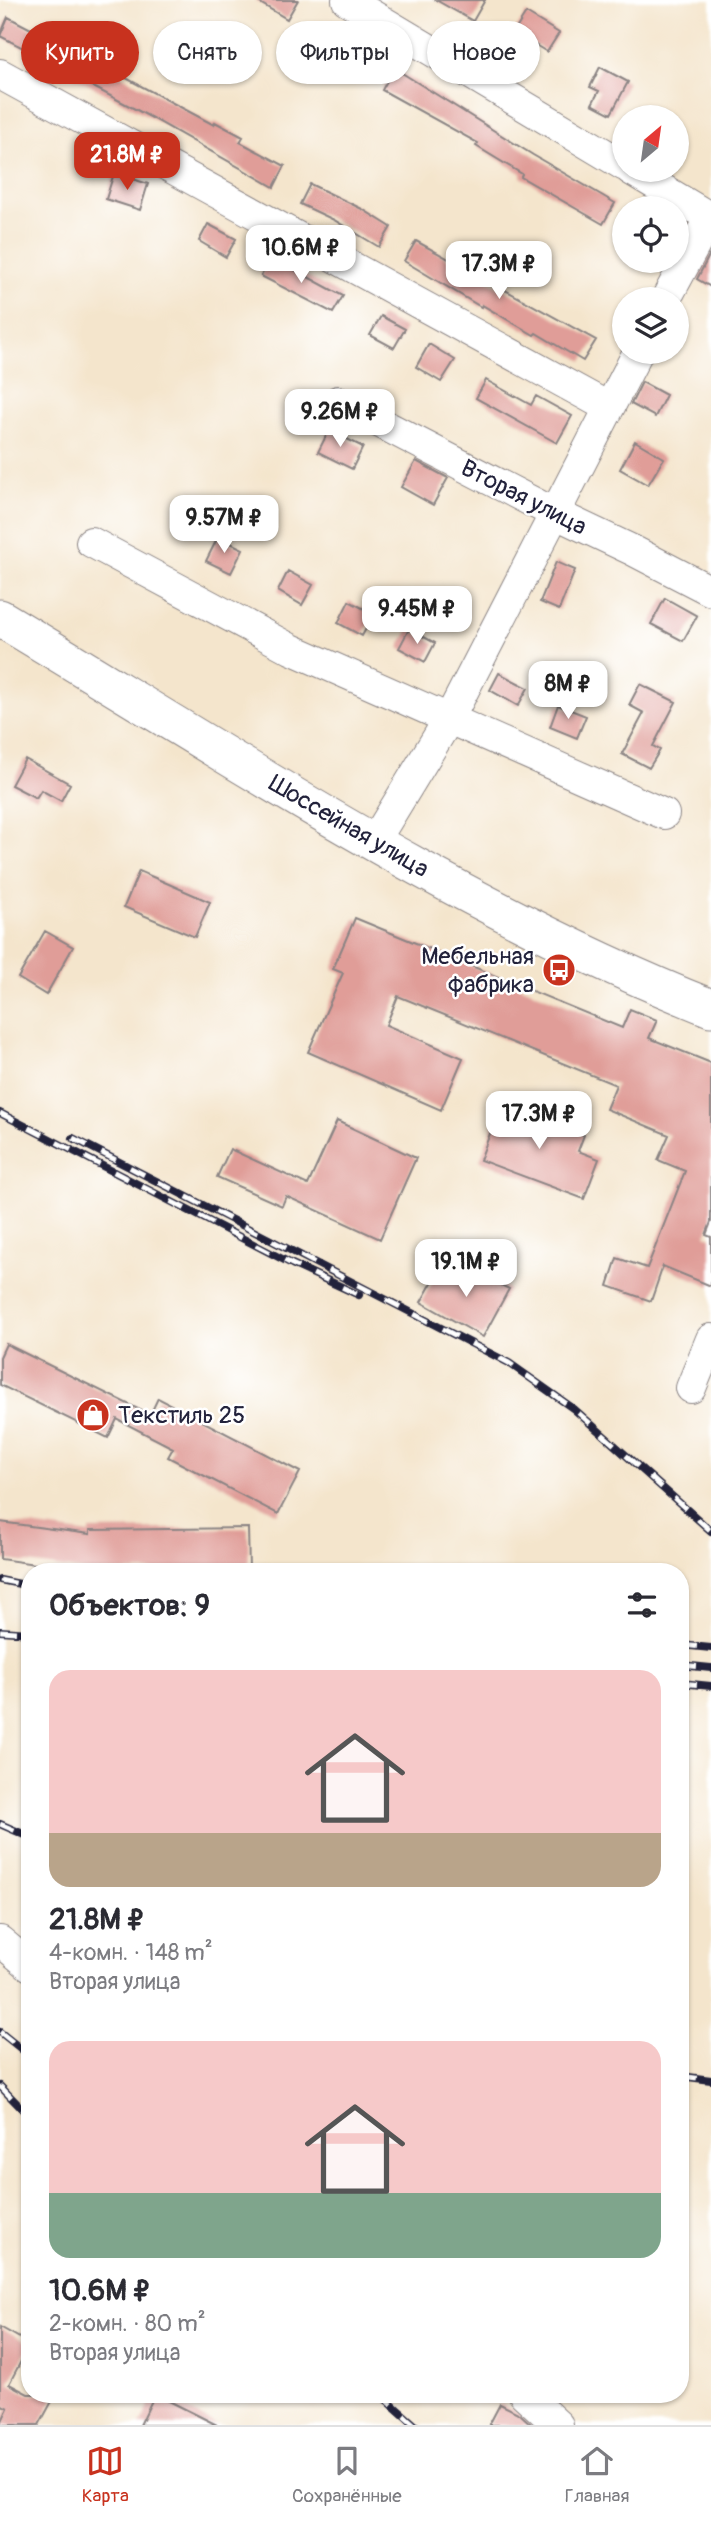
<!DOCTYPE html>
<html lang="ru">
<meta charset="utf-8">
<style>
:root{--surface:#fff;--page:#f2f2f3;--text:#2b2b33;--muted:#7c7c81;--line:#e1e1e2;--accent:#c8321e}
body{margin:0;font-family:Pangolin,sans-serif;background:var(--page);color:var(--text);height:100vh;display:flex;flex-direction:column;font-size:26px;white-space:nowrap}
*{box-sizing:border-box;margin:0}
p{font-size:23px;color:var(--muted)}
.icon{flex:none;width:38px;height:38px;fill:none;stroke:currentColor;stroke-width:2;stroke-linecap:round;stroke-linejoin:round}
.map{position:relative;flex:1;overflow:hidden}
.details{position:absolute;left:21px;top:1563px;width:668px;height:840px;display:flex;flex-direction:column;background:var(--surface);border-radius:28px;box-shadow:0 2px 5px #0004}
.details>*{flex:none}
.hud{position:absolute;left:21px;top:21px;width:670px;height:63px;display:flex;gap:14px}
.needle{width:46px;rotate:29deg}
.buttons{position:absolute;left:612px;top:105px;display:grid;gap:14px}
.buttons a{display:grid;place-items:center;width:77px;height:77px;border-radius:50%;background:var(--surface);box-shadow:0 2px 5px #0004;font-size:35px}
.price{position:absolute;translate:-50% -60px;padding:0 16px;border-radius:14px;background:#fff;color:#222;font-size:23px;line-height:46px;filter:drop-shadow(0 2px 4px #0008)}
.price::after{content:'';position:absolute;left:50%;top:42px;width:21px;height:16px;margin-left:-10px;background:inherit;clip-path:polygon(0 0,100% 0,50% 100%)}
.price.active{background:var(--accent);color:#fff}
ul{padding:0;list-style:none}
li{display:grid;align-content:center;gap:14px;height:371px;padding:0 28px}
li span{display:grid;place-items:center;height:217px;border-radius:21px;color:#555}
li>.icon{margin-inline-start:auto}
span .icon{width:126px;height:126px;fill:#fffc;stroke-width:1}
li b{font-size:30px}
h2{display:flex;justify-content:space-between;align-items:center;height:84px;padding:0 28px;font-size:30px}
.pill{padding:0 24px;border-radius:32px;background:var(--surface);box-shadow:0 2px 5px #0004;font-size:24px;line-height:63px}
.pill.active{background:var(--accent);color:#fff}
.tabs{display:flex;justify-content:space-around;align-items:center;height:98px;border-top:2px solid var(--line);background:var(--surface);font-size:19px;color:var(--muted)}
.tabs a{display:grid;justify-items:center;gap:4px}
.tabs .active{color:var(--accent)}
.map>svg:first-child{display:block}
.building{fill:#e09d98}
.lines{fill:none;stroke-linecap:round;stroke-linejoin:round}
.minor-casing{stroke:#8b8484;stroke-width:32}
.major-casing{stroke:#8b8484;stroke-width:39}
.minor{stroke:#fff;stroke-width:30}
.major{stroke:#fff;stroke-width:37}
.rail-casing{stroke:#22223b;stroke-width:8}
.rail{stroke:#fff;stroke-width:5;stroke-dasharray:16;stroke-linecap:butt}
.labels{text-anchor:middle;stroke-width:5;stroke-linejoin:round;paint-order:stroke}
.street-label{font-size:24px;fill:#22223b;stroke:#fff}
.poi-label{font-size:24px;fill:#22223b;stroke:#fff;text-anchor:end}
</style>
<div class="map">
<svg width="711" height="2425" viewBox="0 0 711 2425">
<rect width="100%" height="100%" fill="#fff"/>
<filter id="ink" filterUnits="userSpaceOnUse"><feTurbulence type="fractalNoise" baseFrequency=".0143" numOctaves="2"/><feDisplacementMap in="SourceGraphic" scale="14" xChannelSelector="R" yChannelSelector="G"/><feConvolveMatrix kernelMatrix="1 2 1 2 8 2 1 2 1" color-interpolation-filters="sRGB"/></filter>
<filter id="wash" filterUnits="userSpaceOnUse"><feTurbulence type="fractalNoise" baseFrequency=".00686" numOctaves="4" result="noise"/><feDisplacementMap in="SourceGraphic" scale="28" xChannelSelector="R" yChannelSelector="G"/><feGaussianBlur stdDeviation="1.57" result="paint"/><feColorMatrix in="noise" values="0 0 0 0 0 0 0 0 0 0 0 0 0 0 0 0 0 1.4 0 .05"/><feComposite in="paint" operator="in"/></filter>
<g filter="url(#wash)">
<rect width="100%" height="100%" fill="#f4e5cc"/>
<g id="blocks">
<!-- building -->
<path class="building" d="M255,0H298L287,19Z
M436,0H485L473,21Z
M526,13L559,33L547,52L514,32Z
M8,17L33,30L23,48L0,36Z
M337,28L364,44L352,64L325,48Z
M61,45L110,73L111,70L214,125L215,122L243,137L240,142L285,166L274,187L152,118L50,64Z
M600,67L628,82L611,114L592,104L599,91L590,87Z
M394,68L533,155L615,203L603,224L521,177L522,174L476,146L478,143L382,90Z
M114,173L148,184L140,210L106,199Z
M310,184L362,209L391,227L379,247L334,220L300,204Z
M208,224L236,239L226,257L199,241Z
M416,241L596,340L583,361L536,333L534,335L482,305L481,307L404,261Z
M711,252V287L697,279Z
M271,257L343,296L333,313L261,276Z
M381,316L405,329L394,348L370,335Z
M429,344L455,360L441,382L416,367Z
M486,380L531,405L536,396L572,416L557,443L476,398Z
M642,382L666,395L655,417L631,404Z
M329,430L363,447L352,469L318,452Z
M635,441L664,458L648,485L620,469Z
M416,461L448,478L433,505L401,487Z
M218,537L243,549L231,573L206,561Z
M556,562L575,570L559,610L540,602Z
M288,571L313,585L302,605L278,591Z
M665,598L697,616L683,641L651,624Z
M349,601L374,614L362,636L338,623Z
M409,629L435,643L425,662L399,648Z
M499,673L528,688L518,706L490,690Z
M640,684L676,702L653,746L660,750L649,768L622,754L644,713L629,705Z
M558,705L586,716L577,738L550,727Z
M25,759L70,784L61,801L41,790L36,798L11,785Z
M139,871L210,902L195,937L124,907Z
M355,918L622,1028L630,1009L657,1020L649,1038L711,1063V1222L706,1235L711,1237V1286L663,1266L651,1301L608,1286L617,1258L647,1268L685,1171L658,1160L669,1135L606,1109L616,1085L398,996L386,1025L463,1058L441,1110L308,1052L343,973L333,969Z
M45,931L73,947L46,995L18,978Z
M502,1102L584,1135L578,1151L599,1159L584,1199L480,1160Z
M337,1121L416,1158L380,1239L286,1196L282,1206L217,1177L230,1149L308,1185Z
M461,1264L509,1289L483,1337L421,1302L438,1272L451,1281Z
M6,1344L150,1415L158,1398L300,1472L278,1514L168,1457L173,1448L117,1419L108,1438L0,1385V1357Z
M0,1522L90,1534V1530L248,1528L249,1570L91,1572L0,1559Z
M0,2327L30,2344L9,2384L28,2394H56L39,2425H0L8,2408L0,2404Z
M155,2394L217,2425H140Z
M500,2404L520,2414L532,2425H489Z"/>
</g>
</g>
<g filter="url(#ink)">
<use href="#blocks" fill-opacity="0" stroke="#8b8484" stroke-width="2"/>
<g class="lines">
<defs>
<path id="minor" d="M347,0L625,166
M0,74L608,407
M631,170L711,218
M666,299L710,217
M338,401L554,513L632,550L711,591
M91,542L291,649L664,814
M374,842L450,717L638,352
M691,1388L711,1339
M0,1941L30,1966
M524,2394L558,2425"/>
<path id="major" d="M0,618C232,757 459,908 711,1008"/>
</defs>
<!-- minor casing -->
<use href="#minor" class="minor-casing"/>
<!-- major casing -->
<use href="#major" class="major-casing"/>
<!-- minor -->
<use href="#minor" class="minor"/>
<!-- major -->
<use href="#major" class="major"/>
<defs>
<path id="rail" d="M0,1113L292,1264L359,1295
M73,1138L509,1363L574,1409L711,1531
M0,1580L30,1586
M0,1631L30,1633
M681,1645L711,1648
M681,1665L711,1668
M681,1683L711,1686
M0,1824L30,1837
M0,2032L30,2056
M681,2076L711,2080
M0,2086L30,2117
M380,2394L415,2425
M52,2398L54,2394"/>
</defs>
<!-- rail casing -->
<use href="#rail" class="rail-casing"/>
<!-- rail -->
<use href="#rail" class="rail"/>
</g>
</g>
<!-- icons -->
<defs>
<symbol id="bus-disc" viewBox="-11 -11 22 22"><circle r="9.5" fill="#c8321e" stroke="#fff"/><path d="M-5-6H5V4H4V6H2V4H-2V6H-4V4H-5ZM-3.5-4V0h7V-4ZM-3.5 1.2v1.5H-2V1.2ZM2 1.2v1.5H3.5V1.2Z" fill="#fff"/></symbol>
<symbol id="shop-disc" viewBox="-11 -11 22 22"><circle r="9.5" fill="#c8321e" stroke="#fff"/><path d="M-5-2.5h2.3a2.7 3.5 0 0 1 5.4 0H5L5.5 6h-11ZM-1.5-2.5h3a1.5 2.3 0 0 0-3 0Z" fill="#fff"/></symbol>
</defs>
<g fill-rule="evenodd">
<use href="#bus-disc" x="540" y="951" width="38" height="38"/>
<use href="#shop-disc" x="74" y="1396" width="38" height="38"/>
</g>
<g class="labels">
<!-- street labels -->
<g class="street-label">
<text transform="translate(524 497) rotate(27)" y="8">Вторая улица</text>
<text transform="translate(349 826) rotate(30)" y="8">Шоссейная улица</text>
</g>
<!-- poi labels -->
<g class="poi-label">
<text x="534" y="964">Мебельная<tspan x="534" dy="28">фабрика</tspan></text>
<text x="118" y="1423" text-anchor="start">Текстиль 25</text>
</g>
</g>
</svg>
<div class="buttons">
<a><svg class="needle" viewBox="-14 -14 28 28"><path d="M0-13l5 13h-10z" fill="#e53935"/><path d="M0 13l5-13h-10z" fill="#7c7c81"/></svg></a>
<a><svg class="icon" aria-label="locate" viewBox="0 0 24 24"><circle cx="12" cy="12" r="6"/><path d="M12 2v4M12 18v4M2 12h4M18 12h4"/></svg></a>
<a><svg class="icon" aria-label="layers" viewBox="0 0 24 24"><path d="M12 4l9 5-9 5-9-5zM3 14l9 5 9-5"/></svg></a>
</div>
<b class="price active" style="left:127px;top:192px">21.8M ₽</b>
<b class="price" style="left:301px;top:285px">10.6M ₽</b>
<b class="price" style="left:499px;top:301px">17.3M ₽</b>
<b class="price" style="left:340px;top:449px">9.26M ₽</b>
<b class="price" style="left:224px;top:555px">9.57M ₽</b>
<b class="price" style="left:417px;top:646px">9.45M ₽</b>
<b class="price" style="left:568px;top:721px">8M ₽</b>
<b class="price" style="left:539px;top:1151px">17.3M ₽</b>
<b class="price" style="left:466px;top:1299px">19.1M ₽</b>
<div class="hud">
<a class="pill active">Купить</a>
<a class="pill">Снять</a>
<a class="pill">Фильтры</a>
<a class="pill">Новое</a>
</div>
<section class="details">
<h2>Объектов: 9<svg class="icon" aria-label="filters" viewBox="0 0 24 24"><path d="M4 7h16M4 17h16"/><circle cx="9" cy="7" r="2"/><circle cx="15" cy="17" r="2"/></svg></h2>
<ul>
<li><span style="background:linear-gradient(#f6c9c9 75%,#b9a48a 0)"><svg class="icon" aria-label="home" viewBox="0 0 24 24"><path d="M3 11l9-7 9 7M6 9v11h12V9"/></svg></span><div><b>21.8M ₽</b><p>4-комн. · 148 m²</p><p>Вторая улица</p></div></li>
<li><span style="background:linear-gradient(#f6c9c9 70%,#7fa58c 0)"><svg class="icon" aria-label="home" viewBox="0 0 24 24"><path d="M3 11l9-7 9 7M6 9v11h12V9"/></svg></span><div><b>10.6M ₽</b><p>2-комн. · 80 m²</p><p>Вторая улица</p></div></li>
</ul>
</section>
</div>
<nav class="tabs">
<a class="active"><svg class="icon" aria-label="map" viewBox="0 0 24 24"><path d="M3 6l6-2 6 2 6-2v14l-6 2-6-2-6 2zM9 4v14M15 6v14"/></svg>Карта</a>
<a><svg class="icon" aria-label="saved" viewBox="0 0 24 24"><path d="M7 4h10v16l-5-4-5 4z"/></svg>Сохранённые</a>
<a><svg class="icon" aria-label="home" viewBox="0 0 24 24"><path d="M3 11l9-7 9 7M6 9v11h12V9"/></svg>Главная</a>
</nav>
